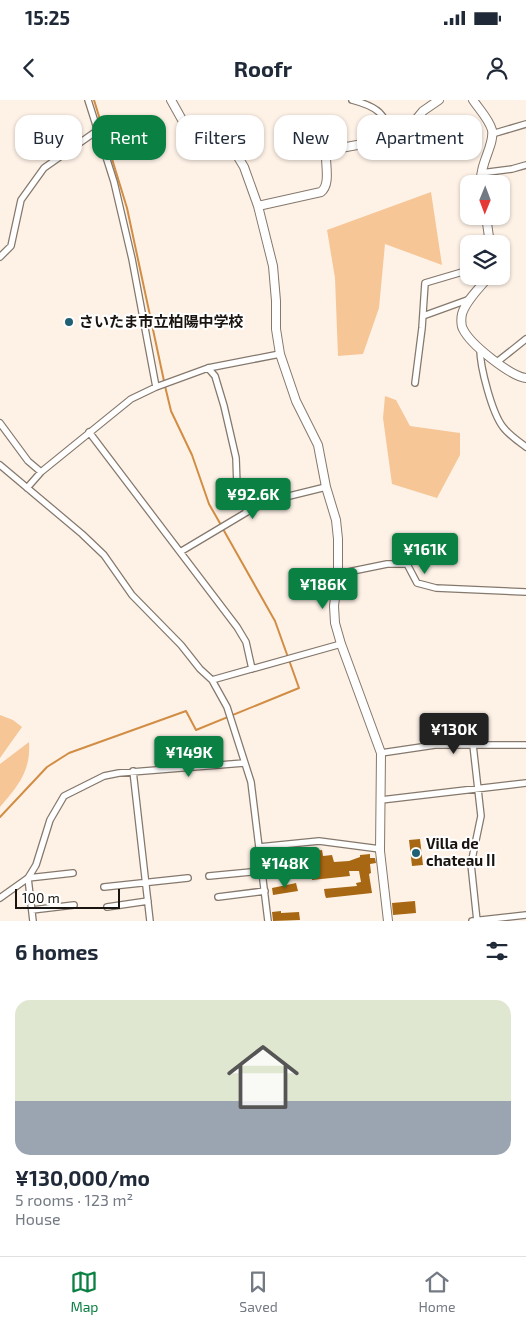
<!DOCTYPE html>
<meta charset="utf-8">
<style>
:root{--surface:#fff;--page:#f2f2f3;--text:#1f2937;--muted:#747a83;--line:#e0e1e3;--accent:#0b8043}
body{margin:0;font-family:"Exo 2","Noto Sans JP",sans-serif;background:var(--page);color:var(--text);height:100vh;display:flex;flex-direction:column;font-size:19px;white-space:nowrap}
*{box-sizing:border-box;margin:0}
p{font-size:16px;color:var(--muted)}
.icon{flex:none;width:28px;height:28px;fill:none;stroke:currentColor;stroke-width:2;stroke-linecap:round;stroke-linejoin:round}
.map{position:relative;height:821px;overflow:hidden}
.side{display:flex;flex-direction:column;background:var(--surface);flex:1}
.side>*{flex:none}
.top-card{position:absolute;left:15px;top:15px;width:496px;height:45px;display:flex;gap:10px}
.needle{width:32px;rotate:181deg}
.fabs{position:absolute;left:460px;top:75px;display:grid;gap:10px}
.fabs a{display:grid;place-items:center;width:50px;height:50px;border-radius:10px;background:var(--surface);box-shadow:0 1px 4px #0004;font-size:25px}
.scale{position:absolute;left:15px;bottom:12px;width:105px;box-sizing:border-box;padding-left:5px;border:2px solid #19140f;border-top:0;font-size:14px;line-height:18px;white-space:nowrap;color:#19140f;-webkit-text-stroke:4px #fff;paint-order:stroke}
.price{position:absolute;translate:-50% -42px;padding:0 11px;border-radius:5px;background:var(--accent);color:#fff;font-size:16px;line-height:32px;filter:drop-shadow(0 1px 2px #0008)}
.price::after{content:'';position:absolute;left:50%;top:30px;width:15px;height:11px;margin-left:-8px;background:inherit;clip-path:polygon(0 0,100% 0,50% 100%)}
.price.current{background:#222;color:#fff}
ul{padding:0;list-style:none}
li{display:grid;align-content:center;gap:10px;height:265px;padding:0 15px}
li+li{border-top:1px solid var(--line)}
li span{display:grid;place-items:center;height:155px;border-radius:15px;color:#555}
li>.icon{margin-inline-start:auto}
span .icon{width:90px;height:90px;fill:#fffc;stroke-width:1}
li b{font-size:21px}
h2{display:flex;justify-content:space-between;align-items:center;height:60px;padding:0 15px;font-size:21px}
.pill{padding:0 18px;border-radius:15px;background:var(--surface);box-shadow:0 1px 4px #0004;font-size:18px;line-height:45px}
.pill.current{background:var(--accent);color:#fff}
.status{display:flex;justify-content:space-between;align-items:center;height:35px;padding:0 25px;background:var(--surface);direction:ltr}
.status svg{height:14px;fill:currentColor}
header{display:flex;justify-content:space-between;align-items:center;height:65px;padding:0 15px;background:var(--surface);font-size:22px;font-weight:700}
.tab-bar{display:flex;justify-content:space-around;align-items:center;height:70px;border-top:1px solid var(--line);background:var(--surface);font-size:14px;color:var(--muted)}
.tab-bar a{display:grid;justify-items:center;gap:2px}
.tab-bar .current{color:var(--accent)}
.map>svg:first-child{display:block}
.green{fill:#f6c697}
.lines{fill:none;stroke-linecap:round;stroke-linejoin:round}
.stream{stroke:#d28d44;stroke-width:2}
.building{fill:#a86712}
.minor-casing{stroke:#85786c;stroke-width:8}
.tertiary-casing{stroke:#85786c;stroke-width:10}
.minor{stroke:#fff;stroke-width:5.5}
.tertiary{stroke:#fff;stroke-width:8}
.poi-dot{fill:#1f6075;stroke:#fff;stroke-width:2}
.labels{text-anchor:middle;stroke-width:4;stroke-linejoin:round;paint-order:stroke}
.poi-label{font-size:15px;font-weight:bold;fill:#19140f;stroke:#fff;text-anchor:start}
</style>
<div class="status"><b>15:25</b><svg viewBox="0 0 49 12"><path d="M0 12V9h3v3zM5 12V6h3v6zM10 12V3h3v9zM15 12V0h3v12zM26 1h20v11H26zM47 4h2v5h-2z"/></svg></div>
<header><svg class="icon" aria-label="back" viewBox="0 0 24 24"><path d="M15 5l-7 7 7 7"/></svg>Roofr<svg class="icon" aria-label="person" viewBox="0 0 24 24"><circle cx="12" cy="8" r="4"/><path d="M4 21q1-7 8-7t8 7"/></svg></header>
<div class="map">
<svg width="526" height="821" viewBox="0 0 526 821">
<rect width="100%" height="100%" fill="#fef2e7"/>
<!-- green -->
<path class="green" d="M431,92L442,165L385,144L379,208L363,254L338,256L335,178L327,130Z
M385,296L396,300L410,326L460,333V355L437,398L392,384L383,318Z
M0,615L13,620L22,627L0,658Z
M29,642C31,671 18,686 0,707V664Z"/>
<g class="lines">
<!-- stream -->
<path class="stream" d="M94,0L127,108L164,281
M165,286L171,311L192,355L209,404L221,425
M0,717L47,667L69,653L186,611L196,630L299,588L275,521L223,429"/>
</g>
<!-- building -->
<path class="building" d="M420,739L423,765L412,766L409,740Z
M322,750L323,756L332,755L334,762L349,761L360,757V755L370,754V758H375L376,763L370,764L371,773L369,774L372,793L326,798L325,795L324,789L357,786L356,783L361,782L359,771H349L350,776L312,780V775L304,774L303,767L290,773L269,777L265,757Z
M296,783L298,791L273,795L272,788Z
M415,801L416,813L393,815L392,803Z
M281,811V813L299,812L300,820L273,821L272,812Z"/>
<g class="lines">
<defs>
<path id="minor" d="M88,0L114,82L132,159L156,287
M352,0C379,7 383,13 395,38
M492,34L526,24
M481,73L512,69L526,65
M0,157L11,146L21,100L44,68L98,30
M423,216L470,199
M480,249C480,267 492,313 503,327C509,335 518,341 526,347
M497,262L526,239
M208,268L215,276L224,306L236,358L237,386L247,412
M415,283L422,228L425,183L469,170
M0,323L28,361L41,372
M89,332L237,527L246,542L252,569
M0,365L82,434L104,455L132,495L181,545L200,569L212,580L227,607L251,682L268,821
M27,388L41,372L131,299L156,287L208,268L280,254
M180,452L247,412L269,401L326,387
M338,474L387,464H407L417,483L436,488L526,492
M212,580L341,544
M473,645L481,716L471,764L477,821
M381,653L435,645H526
M133,671L150,821
M381,700L526,683
M259,747L319,741L380,749
M209,776L262,771
M28,778L73,773
M28,778L33,821
M104,787L188,778
M218,797L265,791
M0,798L28,778L36,765L50,720L64,696L104,676L119,673L244,663
M107,807L148,801
M32,810L74,805
M472,821L526,815"/>
<path id="tertiary" d="M171,0L195,43L201,47L209,50H225L235,52L244,67L258,106L273,166L276,201V229L280,254L296,301L318,345L326,387L336,420L338,439V474L334,506L335,523L341,544L381,653L380,751L388,821
M473,0C479,9 489,19 492,30C495,45 479,64 481,84
M258,106L321,92C330,85 326,68 326,57L327,53L330,50L395,38L404,34L423,11L439,0
M486,116L490,144
M489,176C480,188 466,200 462,214C461,218 461,226 463,229C470,244 510,276 526,278"/>
</defs>
<!-- minor casing -->
<use href="#minor" class="minor-casing"/>
<!-- tertiary casing -->
<use href="#tertiary" class="tertiary-casing"/>
<!-- minor -->
<use href="#minor" class="minor"/>
<!-- tertiary -->
<use href="#tertiary" class="tertiary"/>
</g>
<!-- markers -->
<g class="poi-dot">
<circle cx="69" cy="222" r="5"/>
<circle cx="416" cy="753" r="5"/>
</g>
<g class="labels">
<!-- poi labels -->
<g class="poi-label">
<text x="79" y="227">さいたま市立柏陽中学校</text>
<text x="426" y="749">Villa de<tspan x="426" dy="17">chateauⅡ</tspan></text>
</g>
</g>
</svg>
<div class="fabs">
<a><svg class="needle" viewBox="-14 -14 28 28"><path d="M0-13l5 13h-10z" fill="#e53935"/><path d="M0 13l5-13h-10z" fill="#747a83"/></svg></a>
<a><svg class="icon" aria-label="layers" viewBox="0 0 24 24"><path d="M12 4l9 5-9 5-9-5zM3 14l9 5 9-5"/></svg></a>
</div>
<div class="scale">100 m</div>
<b class="price" style="left:253px;top:420px">¥92.6K</b>
<b class="price" style="left:425px;top:475px">¥161K</b>
<b class="price" style="left:323px;top:510px">¥186K</b>
<b class="price current" style="left:454px;top:655px">¥130K</b>
<b class="price" style="left:189px;top:678px">¥149K</b>
<b class="price" style="left:285px;top:789px">¥148K</b>
<div class="top-card">
<a class="pill">Buy</a>
<a class="pill current">Rent</a>
<a class="pill">Filters</a>
<a class="pill">New</a>
<a class="pill">Apartment</a>
</div>
</div>
<section class="side">
<h2>6 homes<svg class="icon" aria-label="filters" viewBox="0 0 24 24"><path d="M4 7h16M4 17h16"/><circle cx="9" cy="7" r="2"/><circle cx="15" cy="17" r="2"/></svg></h2>
<ul>
<li><span style="background:linear-gradient(#dfe7d0 65%,#9aa5b1 0)"><svg class="icon" aria-label="home" viewBox="0 0 24 24"><path d="M3 11l9-7 9 7M6 9v11h12V9"/></svg></span><div><b>¥130,000/mo</b><p>5 rooms · 123 m²</p><p>House</p></div></li>
</ul>
</section>
<nav class="tab-bar">
<a class="current"><svg class="icon" aria-label="map" viewBox="0 0 24 24"><path d="M3 6l6-2 6 2 6-2v14l-6 2-6-2-6 2zM9 4v14M15 6v14"/></svg>Map</a>
<a><svg class="icon" aria-label="saved" viewBox="0 0 24 24"><path d="M7 4h10v16l-5-4-5 4z"/></svg>Saved</a>
<a><svg class="icon" aria-label="home" viewBox="0 0 24 24"><path d="M3 11l9-7 9 7M6 9v11h12V9"/></svg>Home</a>
</nav>
